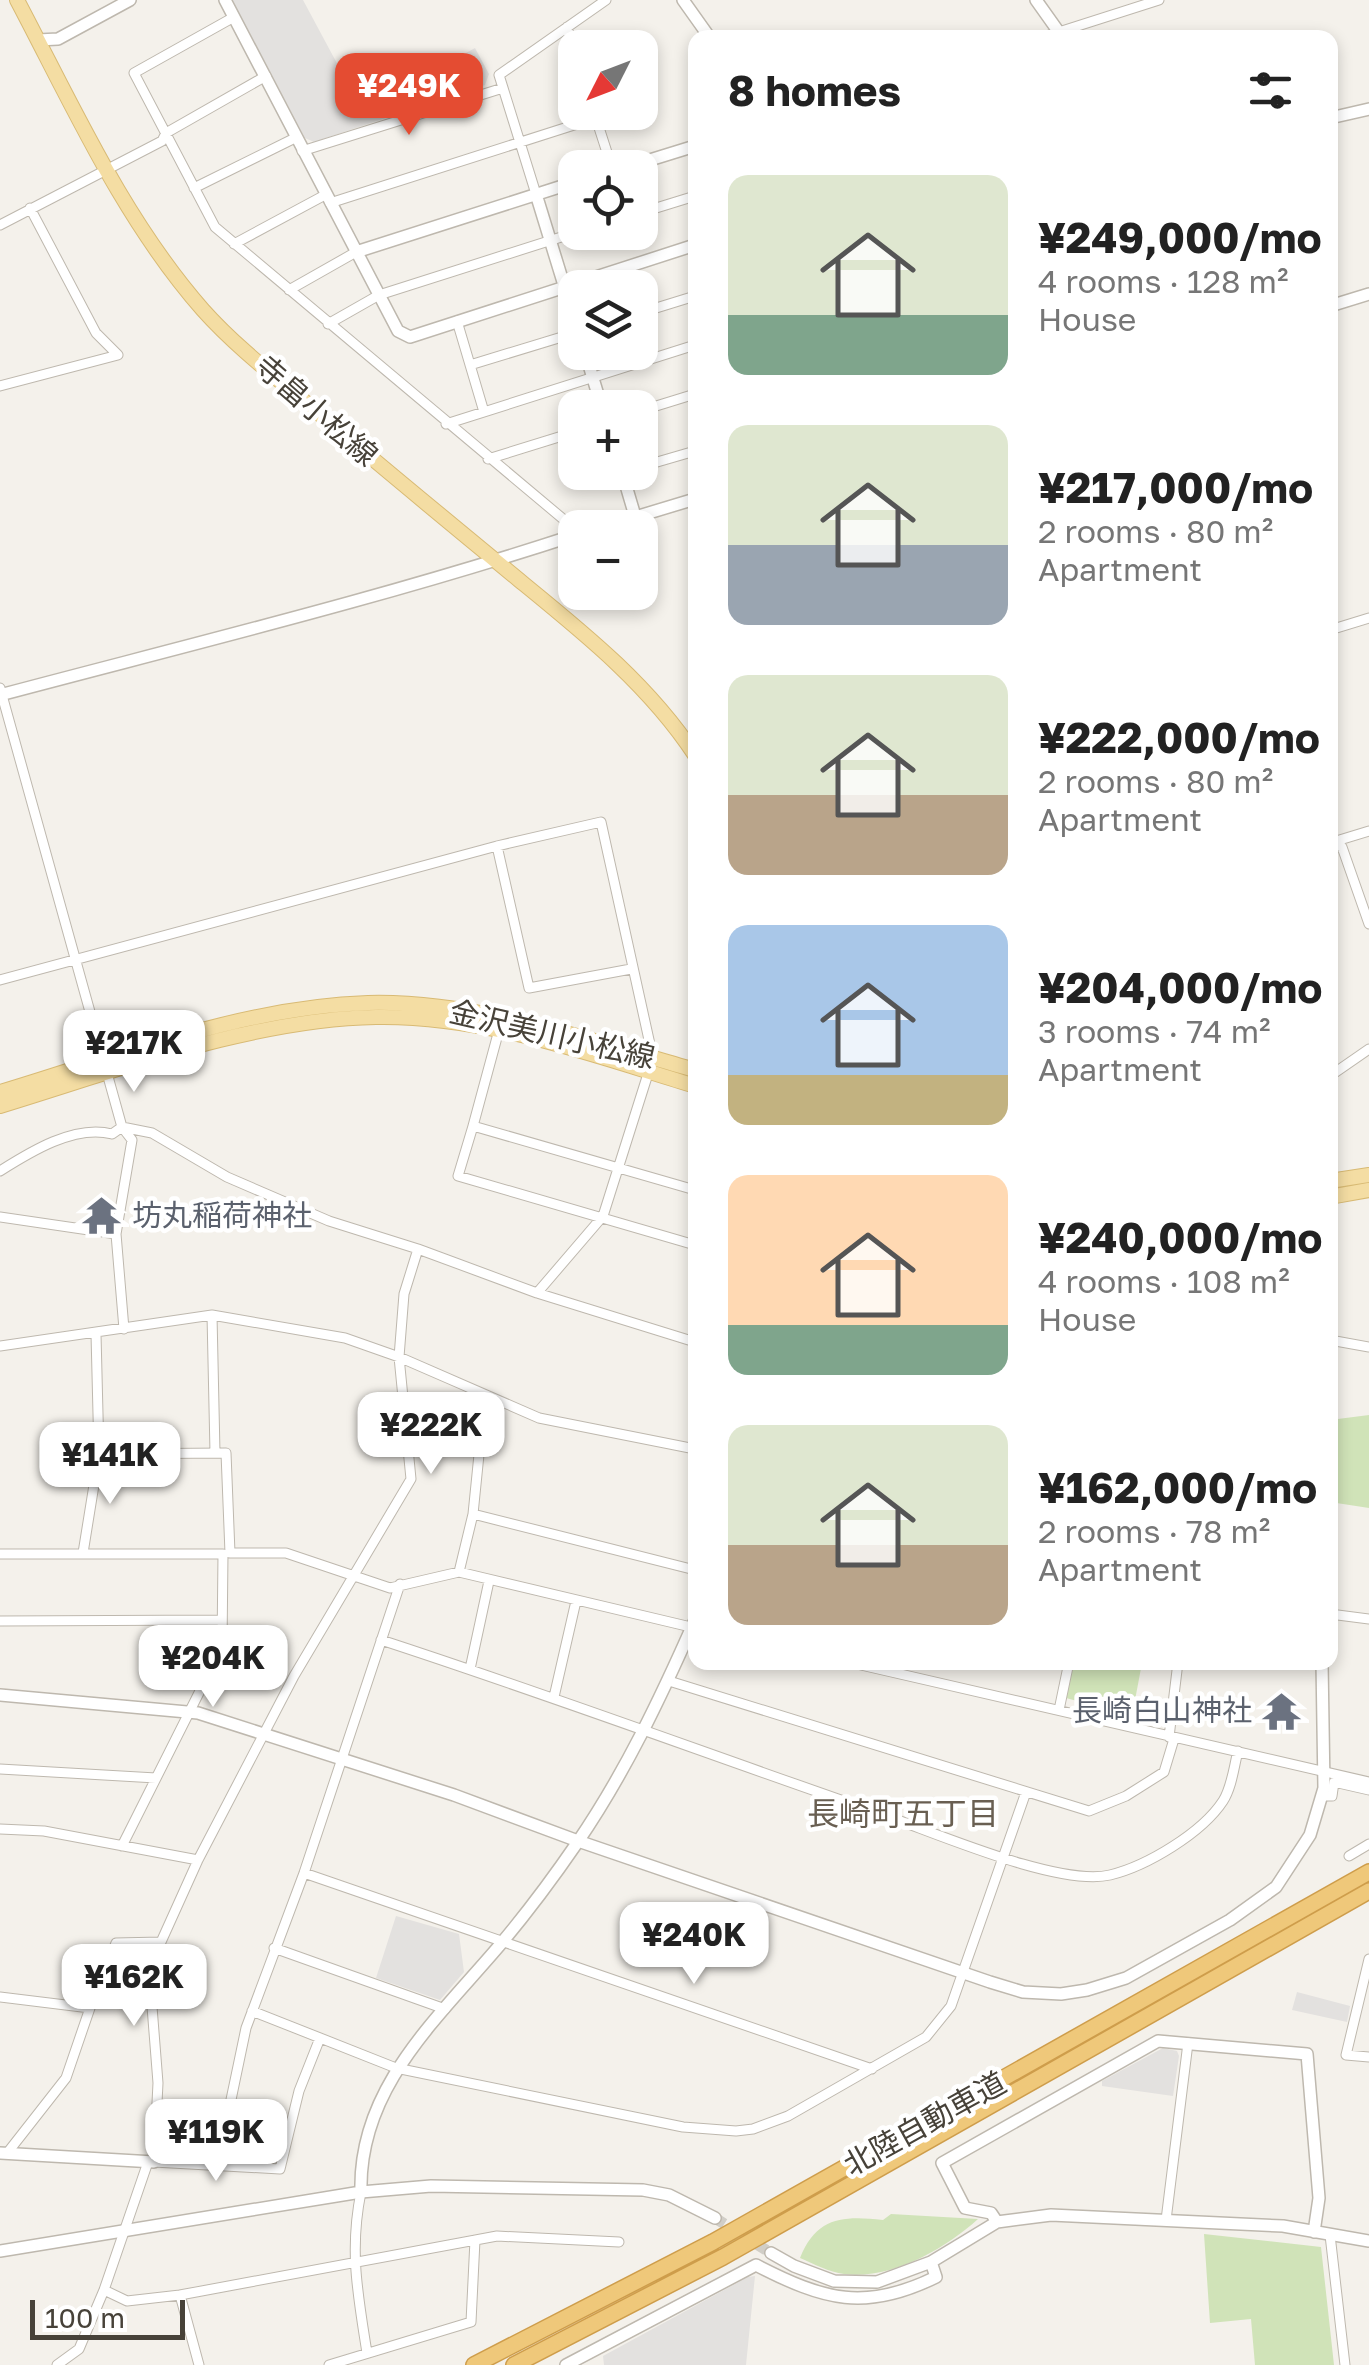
<!DOCTYPE html>
<meta charset="utf-8">
<style>
:root{--surface:#fff;--page:#f2f2f2;--text:#222;--muted:#767676;--accent:#e44c32}
body{margin:0;font-family:"Golos Text","Noto Sans JP",sans-serif;background:var(--page);color:var(--text);height:100vh;display:flex;flex-direction:column;font-size:38px;white-space:nowrap}
*{box-sizing:border-box;margin:0}
p{font-size:32px;color:var(--muted)}
.icon{flex:none;width:55px;height:55px;fill:none;stroke:currentColor;stroke-width:2;stroke-linecap:round;stroke-linejoin:round}
.map{position:relative;flex:1;overflow:hidden}
.sheet{position:absolute;left:688px;top:30px;width:650px;height:1640px;display:flex;flex-direction:column;background:var(--surface);border-radius:20px;box-shadow:0 5px 15px #0003}
.sheet>*{flex:none}
.needle{width:65px;rotate:228deg}
.controls{position:absolute;left:558px;top:30px;display:grid;gap:20px}
.controls a{display:grid;place-items:center;width:100px;height:100px;border-radius:20px;background:var(--surface);box-shadow:0 5px 15px #0003;font-size:50px}
.scale{position:absolute;left:30px;bottom:25px;width:155px;box-sizing:border-box;padding-left:10px;border:5px solid #474239;border-top:0;font-size:28px;line-height:35px;white-space:nowrap;color:#474239;-webkit-text-stroke:8px #fff;paint-order:stroke}
.price{position:absolute;translate:-50% -85px;padding:0 22px;border-radius:20px;background:#fff;color:#222;font-size:32px;line-height:65px;filter:drop-shadow(0 2px 5px #0008)}
.price::after{content:'';position:absolute;left:50%;top:60px;width:30px;height:22px;margin-left:-15px;background:inherit;clip-path:polygon(0 0,100% 0,50% 100%)}
.price.selected{background:var(--accent);color:#fff}
ul{padding:0;list-style:none}
li{display:flex;align-items:center;gap:30px;height:250px;padding:0 40px}
li span{display:grid;place-items:center;flex:none;width:280px;height:200px;border-radius:20px;color:#555}
li>.icon{margin-inline-start:auto}
span .icon{width:120px;height:120px;fill:#fffc;stroke-width:1}
li b{font-size:42px}
h2{display:flex;justify-content:space-between;align-items:center;height:120px;padding:0 40px;font-size:42px}
.map>svg:first-child{display:block}
.green{fill:#d0e3b8}
.parking{fill:#e3e1df}
.lines{fill:none;stroke-linecap:round;stroke-linejoin:round}
.tertiary-tunnel{stroke:#d1cec7;stroke-width:11;stroke-dasharray:11 5.5;stroke-linecap:butt}
.minor-casing{stroke:#beb8ae;stroke-width:11}
.tertiary-casing{stroke:#beb8ae;stroke-width:14}
.primary-casing{stroke:#d8ba74;stroke-width:16}
.motorway-casing{stroke:#ce9d4b;stroke-width:18}
.minor{stroke:#fff;stroke-width:9}
.tertiary{stroke:#fff;stroke-width:11}
.primary{stroke:#f4dda3;stroke-width:14}
.motorway{stroke:#efc87a;stroke-width:15}
.labels{text-anchor:middle;stroke-width:9;stroke-linejoin:round;paint-order:stroke}
.street-label{font-size:30px;fill:#474239;stroke:#fff}
.worship-label{font-size:30px;fill:#5b616d;stroke:#fff;text-anchor:start}
.neighbourhood-label{font-size:32px;fill:#695f52;stroke:#fff}
</style>
<div class="map">
<svg width="1369" height="2365" viewBox="0 0 1369 2365">
<rect width="100%" height="100%" fill="#f4f1eb"/>
<!-- green -->
<path class="green" d="M1369,1415V1508L1330,1502V1420Z
M1073,1663H1142L1132,1716L1066,1698Z
M891,2214L978,2219C945,2249 891,2280 844,2274C829,2272 814,2264 800,2258C817,2216 844,2216 883,2220Z
M1204,2234L1321,2247L1334,2365H1255L1251,2319L1210,2323Z"/>
<!-- parking -->
<path class="parking" d="M232,0H303L362,110L475,48L489,74L485,85L314,142L305,138Z
M396,1916L459,1934L464,1972L440,2000L376,1978Z
M1297,1992L1350,2006L1347,2022L1292,2010Z
M1163,2048L1177,2051L1179,2056L1173,2096L1102,2086V2081Z
M755,2276L746,2365H604L603,2356L748,2277Z"/>
<g class="lines">
<!-- tertiary-tunnel -->
<path class="tertiary-tunnel" d="M715,2218L771,2253"/>
<defs>
<path id="minor" d="M234,17L134,73L215,227L575,529
M567,27L575,52
M1040,38L1159,0
M594,112L612,168
M302,151L503,88
M194,188L295,138
M536,194L499,75L606,0
M330,203L596,118
M640,213L695,196
M0,225L162,141L166,133L266,76
M234,244L325,195
M289,290L356,252
M640,313L695,296
M457,321L484,412
M328,324L379,295L577,232
M470,365L575,333
M0,386L118,355L96,333L30,208
M640,411L695,394
M446,424L695,345
M488,459L575,432
M640,467L695,451
M1330,630L1369,618
M0,688L122,1127L132,1140L116,1234L124,1329
M1333,842L1369,831
M1331,843L1342,847L1369,924
M497,846L529,988L631,969
M0,980L497,846L601,822L653,1058L603,1216L537,1293
M499,1030L473,1126L695,1190
M1330,1076L1369,1049
M473,1126L458,1176L695,1245
M0,1171C30,1152 75,1124 112,1134L122,1127L152,1133L227,1177L329,1221L418,1249L537,1293L695,1342
M0,1217L116,1234
M212,1315L215,1453
M1330,1340L1369,1347
M0,1346L212,1315L345,1338L399,1357L539,1418L695,1449
M99,1454L226,1453L230,1553H286L390,1588L459,1572L695,1628
M473,1514L695,1570
M83,1553L99,1454L96,1334
M0,1554H223L222,1647L122,1846
M459,1572L473,1514L485,1395
M1330,1614L1369,1619
M0,1621L221,1620
M381,1640C550,1695 716,1757 884,1815C936,1833 1059,1887 1110,1875C1147,1866 1202,1833 1223,1801C1232,1787 1234,1766 1238,1751
M848,1662L1369,1782
M470,1669L489,1581
M669,1681L1089,1811L1126,1796L1164,1772L1174,1739
M554,1697L576,1601
M1059,1710L1069,1662
M1169,1737L1178,1662
M0,1769L156,1778
M1322,1796H1332L1334,1782L1369,1790
M0,1829L44,1831L198,1860
M1349,1856L1369,1844
M304,1873L872,2069
M274,1948L445,2009
M1369,1959L1346,2055L1369,2057
M0,1997L90,2008L116,1943L161,1942
M252,2011L396,2068L683,2127L736,2131L753,2129L788,2116L926,2037L951,2006L1026,1792
M320,2038L299,2091L280,2169L154,2162L158,2083L151,1994L161,1942L198,1860L294,1676L411,1479L399,1357L404,1294L418,1249
M8,2152L66,2078L90,2008
M223,2165L228,2114L246,2028L304,1873L400,1584
M361,2192C349,2251 358,2295 367,2353
M1166,2220L1188,2043
M1330,2235L1345,2365
M104,2290L127,2301L180,2295L199,2365
M180,2295L497,2236L619,2242
M57,2365L79,2349L104,2290L148,2162
M329,2365L471,2322L475,2240"/>
<path id="tertiary" d="M225,0L398,331L410,337L695,245
M683,0L710,38
M1036,0L1063,38
M38,40L58,39L130,0
M1330,118L1369,109
M624,168L695,146
M536,194L575,321
M356,252L575,182
M1330,306L1369,294
M585,352L602,408
M622,472L635,516
M599,528L695,499
M0,695C192,644 386,597 575,535
M1330,831V845
M0,1695L198,1713L454,1795L578,1841L990,1982L1023,1992L1061,1994L1087,1990L1126,1978L1230,1920L1276,1887L1310,1835L1324,1788L1322,1662
M0,2153L154,2162
M361,2192C358,2089 436,2020 499,1946C526,1914 553,1878 577,1843C625,1773 661,1697 695,1620
M997,2222L991,2213L965,2208L942,2163L1158,2041L1307,2054L1319,2198L1314,2232
M0,2251L361,2192L431,2186L643,2190L669,2195L715,2218
M771,2253L794,2266L834,2281L877,2282L931,2262L997,2222L1051,2215L1283,2226L1369,2241
M566,2365L756,2265C824,2300 865,2312 936,2277L931,2262"/>
<path id="primary" d="M17,0C73,106 123,219 203,310C236,347 278,379 316,411C383,468 451,524 519,580C584,633 649,685 695,755
M0,1092C120,1056 242,1007 368,1003C476,1000 592,1041 695,1070
M0,1106C118,1070 253,1019 376,1017C485,1015 593,1055 695,1086
M1330,1181L1369,1175
M1330,1197L1369,1190"/>
<path id="motorway" d="M474,2365L713,2242L1369,1872
M514,2365L723,2257L1369,1891"/>
</defs>
<!-- minor casing -->
<use href="#minor" class="minor-casing"/>
<!-- tertiary casing -->
<use href="#tertiary" class="tertiary-casing"/>
<!-- primary casing -->
<use href="#primary" class="primary-casing"/>
<!-- motorway casing -->
<use href="#motorway" class="motorway-casing"/>
<!-- minor -->
<use href="#minor" class="minor"/>
<!-- tertiary -->
<use href="#tertiary" class="tertiary"/>
<!-- primary -->
<use href="#primary" class="primary"/>
<!-- motorway -->
<use href="#motorway" class="motorway"/>
</g>
<!-- icons -->
<defs>
<symbol id="temple-bare" viewBox="-9 -9 18 18"><path d="M0-6L5-2H3V0L6.5 2.5H4V6H1.5V3h-3V6H-4V2.5H-6.5L-3 0V-2H-5Z" fill="#6b7280" stroke="#fff" stroke-width="2.5" paint-order="stroke"/></symbol>
</defs>
<g fill-rule="evenodd">
<use href="#temple-bare" x="74" y="1188" width="55" height="55"/>
<use href="#temple-bare" x="1254" y="1684" width="55" height="55"/>
</g>
<g class="labels">
<!-- street labels -->
<g class="street-label">
<text transform="translate(316 411) rotate(41)" y="10">寺畠小松線</text>
<text transform="translate(552 1035) rotate(13)" y="10">金沢美川小松線</text>
<text transform="translate(925 2124) rotate(-29)" y="10">北陸自動車道</text>
</g>
<!-- worship labels -->
<g class="worship-label">
<text x="132" y="1226">坊丸稲荷神社</text>
<text x="1252" y="1721" text-anchor="end">長崎白山神社</text>
</g>
<!-- neighbourhood labels -->
<g class="neighbourhood-label">
<text x="903" y="1825">長崎町五丁目</text>
</g>
</g>
</svg>
<div class="controls">
<a><svg class="needle" viewBox="-14 -14 28 28"><path d="M0-13l5 13h-10z" fill="#e53935"/><path d="M0 13l5-13h-10z" fill="#767676"/></svg></a>
<a><svg class="icon" aria-label="locate" viewBox="0 0 24 24"><circle cx="12" cy="12" r="6"/><path d="M12 2v4M12 18v4M2 12h4M18 12h4"/></svg></a>
<a><svg class="icon" aria-label="layers" viewBox="0 0 24 24"><path d="M12 4l9 5-9 5-9-5zM3 14l9 5 9-5"/></svg></a>
<a>+</a>
<a>−</a>
</div>
<div class="scale">100 m</div>
<b class="price selected" style="left:409px;top:138px">¥249K</b>
<b class="price" style="left:134px;top:1095px">¥217K</b>
<b class="price" style="left:431px;top:1477px">¥222K</b>
<b class="price" style="left:110px;top:1507px">¥141K</b>
<b class="price" style="left:213px;top:1710px">¥204K</b>
<b class="price" style="left:694px;top:1987px">¥240K</b>
<b class="price" style="left:134px;top:2029px">¥162K</b>
<b class="price" style="left:216px;top:2184px">¥119K</b>
<section class="sheet">
<h2>8 homes<svg class="icon" aria-label="filters" viewBox="0 0 24 24"><path d="M4 7h16M4 17h16"/><circle cx="9" cy="7" r="2"/><circle cx="15" cy="17" r="2"/></svg></h2>
<ul>
<li><span style="background:linear-gradient(#dfe7d0 70%,#7fa58c 0)"><svg class="icon" aria-label="home" viewBox="0 0 24 24"><path d="M3 11l9-7 9 7M6 9v11h12V9"/></svg></span><div><b>¥249,000/mo</b><p>4 rooms · 128 m²</p><p>House</p></div></li>
<li><span style="background:linear-gradient(#dfe7d0 60%,#9aa5b1 0)"><svg class="icon" aria-label="home" viewBox="0 0 24 24"><path d="M3 11l9-7 9 7M6 9v11h12V9"/></svg></span><div><b>¥217,000/mo</b><p>2 rooms · 80 m²</p><p>Apartment</p></div></li>
<li><span style="background:linear-gradient(#dfe7d0 60%,#b9a48a 0)"><svg class="icon" aria-label="home" viewBox="0 0 24 24"><path d="M3 11l9-7 9 7M6 9v11h12V9"/></svg></span><div><b>¥222,000/mo</b><p>2 rooms · 80 m²</p><p>Apartment</p></div></li>
<li><span style="background:linear-gradient(#a9c7e8 75%,#c2b280 0)"><svg class="icon" aria-label="home" viewBox="0 0 24 24"><path d="M3 11l9-7 9 7M6 9v11h12V9"/></svg></span><div><b>¥204,000/mo</b><p>3 rooms · 74 m²</p><p>Apartment</p></div></li>
<li><span style="background:linear-gradient(#ffd9b3 75%,#7fa58c 0)"><svg class="icon" aria-label="home" viewBox="0 0 24 24"><path d="M3 11l9-7 9 7M6 9v11h12V9"/></svg></span><div><b>¥240,000/mo</b><p>4 rooms · 108 m²</p><p>House</p></div></li>
<li><span style="background:linear-gradient(#dfe7d0 60%,#b9a48a 0)"><svg class="icon" aria-label="home" viewBox="0 0 24 24"><path d="M3 11l9-7 9 7M6 9v11h12V9"/></svg></span><div><b>¥162,000/mo</b><p>2 rooms · 78 m²</p><p>Apartment</p></div></li>
</ul>
</section>
</div>
